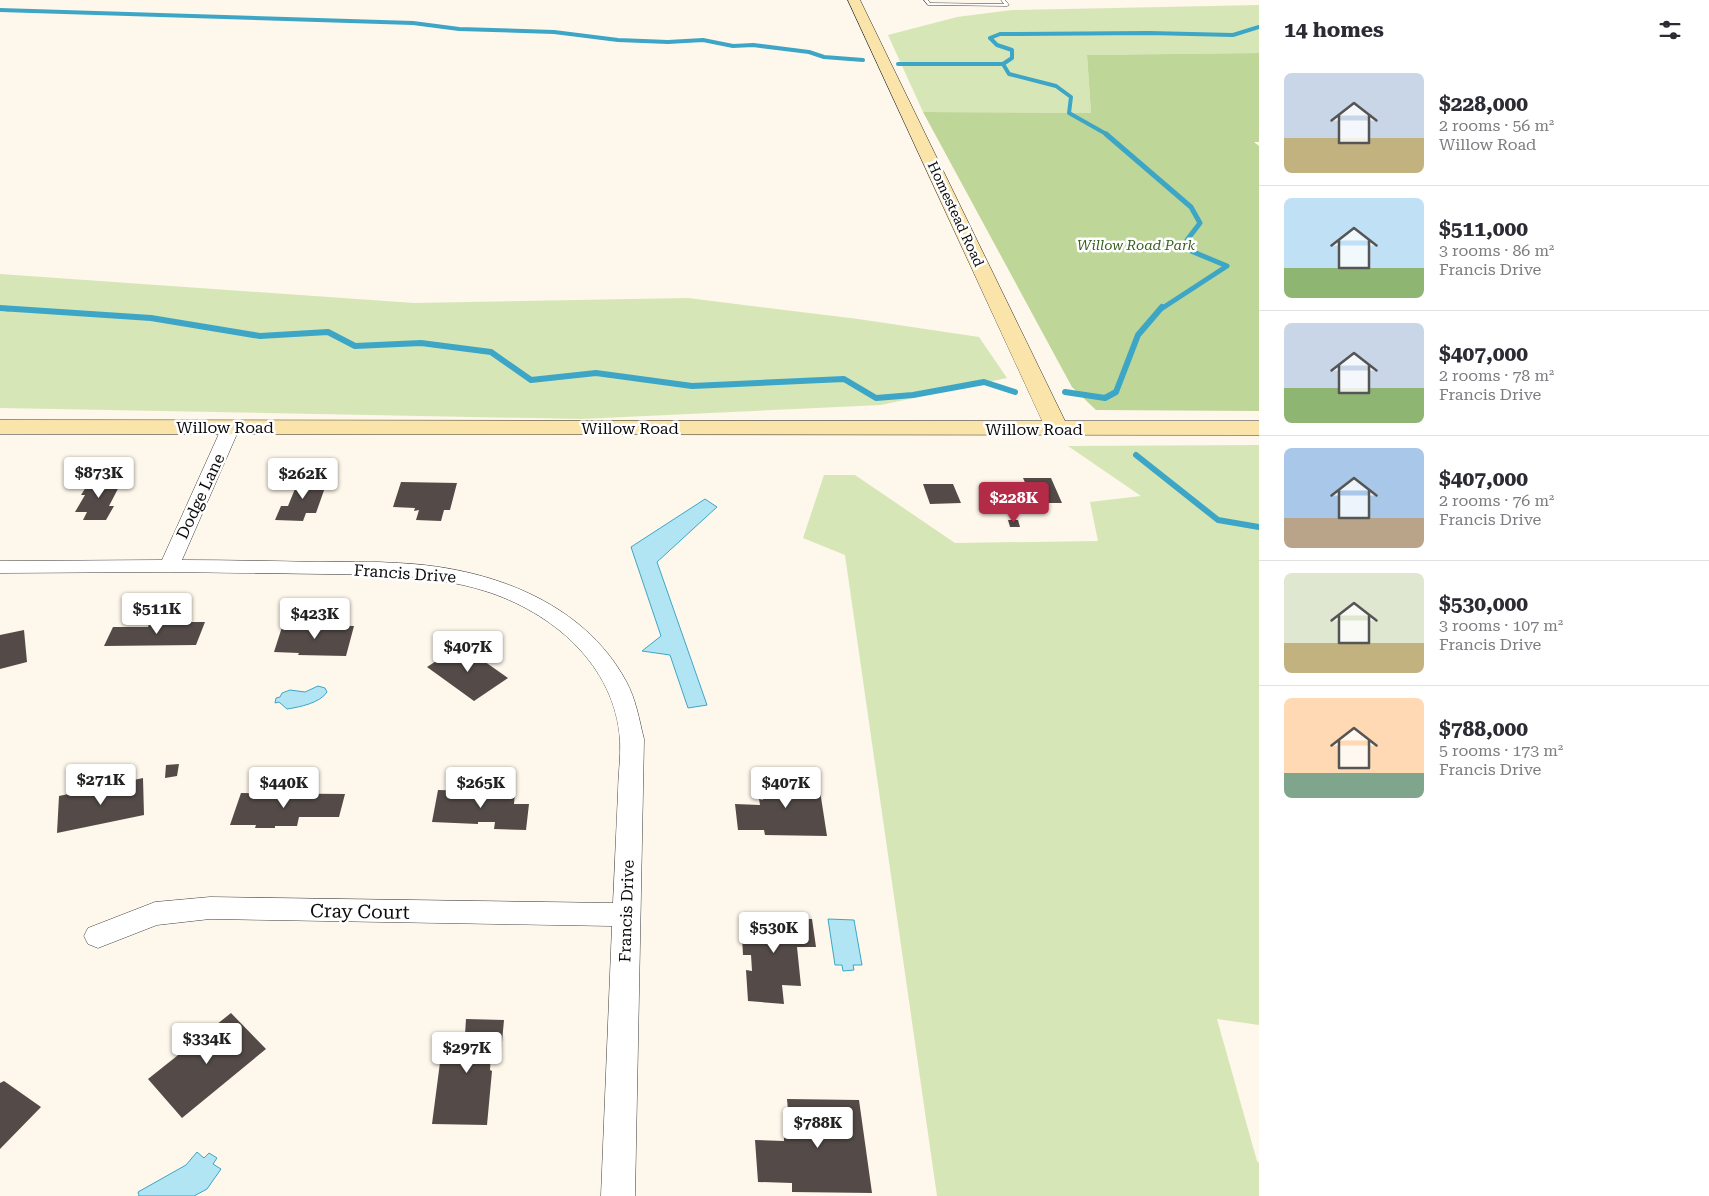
<!DOCTYPE html>
<meta charset="utf-8">
<style>
:root{--surface:#fff;--page:#f7f7f7;--text:#2b2b33;--muted:#7c7c81;--line:#e1e1e2;--accent:#b42b48}
body{margin:0;font-family:"Roboto Serif",serif;background:var(--page);color:var(--text);height:100vh;display:flex;flex-direction:column;font-size:19px;white-space:nowrap}
*{box-sizing:border-box;margin:0}
p{font-size:16px;color:var(--muted)}
.icon{flex:none;width:28px;height:28px;fill:none;stroke:currentColor;stroke-width:2;stroke-linecap:round;stroke-linejoin:round}
.map{position:relative;flex:1;overflow:hidden}
.side{display:flex;flex-direction:column;background:var(--surface);width:450px}
.side>*{flex:none}
.price{position:absolute;translate:-50% -42px;padding:0 11px;border-radius:5px;background:#fff;color:#222;font-size:16px;line-height:32px;filter:drop-shadow(0 1px 2px #0008)}
.price::after{content:'';position:absolute;left:50%;top:30px;width:15px;height:11px;margin-left:-8px;background:inherit;clip-path:polygon(0 0,100% 0,50% 100%)}
.price.selected{background:var(--accent);color:#fff}
ul{padding:0;list-style:none}
li{display:flex;align-items:center;gap:15px;height:125px;padding:0 25px}
li+li{border-top:1px solid var(--line)}
li span{display:grid;place-items:center;flex:none;width:140px;height:100px;border-radius:8px;color:#555}
li>.icon{margin-inline-start:auto}
span .icon{width:60px;height:60px;fill:#fffc;stroke-width:1}
li b{font-size:21px}
h2{display:flex;justify-content:space-between;align-items:center;height:60px;padding:0 25px;font-size:21px}
main{display:flex;flex:1;min-height:0}
.map>svg:first-child{display:block}
.green{fill:#d7e6b7}
.forest{fill:#bed697}
.water{fill:#b2e5f3;stroke:#3da6c6}
.lines{fill:none;stroke-linecap:round;stroke-linejoin:round}
.stream-far2{stroke:#3da6c6;stroke-width:4}
.stream-far1{stroke:#3da6c6;stroke-width:5}
.stream{stroke:#3da6c6;stroke-width:6}
.building{fill:#544b48}
.lane-casing{stroke:#3e3e3e;stroke-width:1}
.street-casing{stroke:#3e3e3e;stroke-width:1}
.secondary-casing{stroke:#2d2d2d;stroke-width:1}
.lane{fill:#fff;fill-rule:evenodd}
.street{fill:#fff;fill-rule:evenodd}
.secondary{fill:#fbe4a9;fill-rule:evenodd}
.labels{text-anchor:middle;stroke-width:5;stroke-linejoin:round;paint-order:stroke}
.far-street-label{font-size:14px;fill:#0b0b0b;stroke:#fff}
.far-park-label{font-size:14px;font-style:italic;fill:#375f20;stroke:#fff}
.street-label{font-size:16px;fill:#0b0b0b;stroke:#fff}
.near-street-label{font-size:19px;fill:#0b0b0b;stroke:#fff}
</style>
<main>
<div class="map">
<svg width="1259" height="1196" viewBox="0 0 1259 1196">
<rect width="100%" height="100%" fill="#fef7eb"/>
<!-- green -->
<path class="green" d="M1259,5V53L1087,55L1091,113L923,112L888,35L957,17L1012,10Z
M0,274L414,303L688,298L858,319L979,337L1007,378L881,405L581,419L0,408Z
M1259,445V1025L1217,1019L1257,1161L1259,1163V1196H937L845,555L803,538L824,475H855L955,543L1098,541L1090,502L1141,496L1068,446Z"/>
<!-- forest -->
<path class="forest" d="M1259,53V142H1254L1259,146V411L1096,410L1072,387L923,112L1091,113L1087,55Z"/>
<!-- water -->
<path class="water" d="M705,499L717,507L657,562L707,705L688,708L670,655L642,651L661,636L631,547Z
M318,686L325,688L327,692C320,703 300,707 287,709L279,702L275,703L276,698L280,697L282,693L290,690L305,692Z
M828,919L854,920L862,965H853L854,970L843,971L842,965H835Z
M197,1152L204,1158L209,1153L217,1158L213,1164L221,1169L207,1189L194,1196H139L138,1192L186,1165Z"/>
<g class="lines">
<!-- stream-far2 -->
<path class="stream-far2" d="M0,10L413,23L459,29L554,32L618,40L668,42L703,40L733,46L753,45L809,52L824,57L863,60
M898,64H1003
M1108,135L1069,113L1071,97L1056,86L1009,74L1003,64L1012,58V50L997,45L990,38L1000,34L1149,33L1233,35L1259,27"/>
<!-- stream-far1 -->
<path class="stream-far1" d="M1106,134L1191,207L1200,223L1187,240L1191,251L1227,266L1161,309
M0,308L9,309"/>
<!-- stream -->
<path class="stream" d="M0,308L151,318L260,336L328,332L355,346L421,343L491,352L531,380L596,373L692,386L844,379L876,398L913,395L984,382L1015,392
M1065,392L1105,398L1116,392L1138,335L1162,307
M1136,455L1218,520L1259,527"/>
</g>
<!-- building -->
<path class="building" d="M1023,478H1051L1062,503H1034Z
M91,479H123L109,506H114L106,520H83L87,512H75L85,495H81Z
M299,479H328L316,513H306L303,521L275,520L281,506H288Z
M401,482L457,483L450,510H444L441,521L416,520L419,510L414,511L415,508L393,507Z
M923,484H953L961,503L930,504Z
M1008,520H1018L1020,527H1010Z
M150,622H205L196,645L104,646L113,627H148Z
M309,625L354,626L346,656L298,655L299,653L274,652L282,627L308,628Z
M24,630L27,662L0,669V635Z
M461,645L508,678L474,701L427,667Z
M179,764L177,776L165,778L166,765Z
M143,778L144,815L57,833L59,796Z
M760,778H818L827,836L765,835L764,830H738L735,804L760,805L759,799L763,800Z
M438,790L515,792L514,804H529L526,830L494,829L495,822H478V824L432,822Z
M241,793L345,794L339,817H299L297,826H275V828H255L256,825H230Z
M794,916V919H812L816,947H797L801,986L782,985L784,1004L748,1001L746,970L752,971L751,955H743L741,919H747V917Z
M231,1013L266,1049L182,1118L148,1079Z
M466,1019L504,1020L501,1053H491L490,1070L492,1071L487,1125L432,1124L442,1047H445L447,1035H465Z
M4,1081L41,1107L0,1149V1083Z
M787,1099L859,1100L872,1193L792,1192V1183L758,1182L755,1140L784,1141V1133H790Z"/>
<g class="lines">
<defs>
<path id="lane" d="M924,0H928L930,3L1004,4L1001,0H1005L1009,5L1007,6L928,5Z"/>
<path id="street" d="M231,422L237,423L240,427L182,560C227,560 273,561 318,562C345,562 372,561 398,563C486,567 582,600 626,681C636,699 639,719 644,739L635,1196H601L612,926L210,919L157,925L98,948L88,944L84,936L88,928L155,902L210,897L613,903C615,866 616,830 618,793C618,776 621,757 620,740C615,665 552,612 485,591C457,582 428,579 399,575L169,572L0,573V561L162,560L222,427L225,423Z"/>
<path id="secondary" d="M848,0H860L1065,421H1259V435L0,434V420L1042,421Z"/>
</defs>
<!-- lane casing -->
<use href="#lane" class="lane-casing"/>
<!-- street casing -->
<use href="#street" class="street-casing"/>
<!-- secondary casing -->
<use href="#secondary" class="secondary-casing"/>
<!-- lane -->
<use href="#lane" class="lane"/>
<!-- street -->
<use href="#street" class="street"/>
<!-- secondary -->
<use href="#secondary" class="secondary"/>
</g>
<g class="labels">
<!-- far-street labels -->
<g class="far-street-label">
<text transform="translate(956 214) rotate(65)" y="5">Homestead Road</text>
</g>
<!-- far-park labels -->
<g class="far-park-label">
<text x="1136" y="250">Willow Road Park</text>
</g>
<!-- street labels -->
<g class="street-label">
<text x="225" y="433">Willow Road</text>
<text x="630" y="434">Willow Road</text>
<text x="1034" y="435">Willow Road</text>
<text transform="translate(200 496) rotate(-65)" y="6">Dodge Lane</text>
<text transform="translate(405 573) rotate(4)" y="6">Francis Drive</text>
<text transform="translate(626 911) rotate(-88)" y="6">Francis Drive</text>
</g>
<!-- near-street labels -->
<g class="near-street-label">
<text transform="translate(360 911) rotate(1)" y="7">Cray Court</text>
</g>
</g>
</svg>
<b class="price" style="left:99px;top:499px">$873K</b>
<b class="price" style="left:303px;top:500px">$262K</b>
<b class="price selected" style="left:1014px;top:524px">$228K</b>
<b class="price" style="left:157px;top:635px">$511K</b>
<b class="price" style="left:315px;top:640px">$423K</b>
<b class="price" style="left:468px;top:673px">$407K</b>
<b class="price" style="left:101px;top:806px">$271K</b>
<b class="price" style="left:284px;top:809px">$440K</b>
<b class="price" style="left:481px;top:809px">$265K</b>
<b class="price" style="left:786px;top:809px">$407K</b>
<b class="price" style="left:774px;top:954px">$530K</b>
<b class="price" style="left:207px;top:1065px">$334K</b>
<b class="price" style="left:467px;top:1074px">$297K</b>
<b class="price" style="left:818px;top:1149px">$788K</b>
</div>
<section class="side">
<h2>14 homes<svg class="icon" aria-label="filters" viewBox="0 0 24 24"><path d="M4 7h16M4 17h16"/><circle cx="9" cy="7" r="2"/><circle cx="15" cy="17" r="2"/></svg></h2>
<ul>
<li><span style="background:linear-gradient(#c9d6e8 65%,#c2b280 0)"><svg class="icon" aria-label="home" viewBox="0 0 24 24"><path d="M3 11l9-7 9 7M6 9v11h12V9"/></svg></span><div><b>$228,000</b><p>2 rooms · 56 m²</p><p>Willow Road</p></div></li>
<li><span style="background:linear-gradient(#bfe0f5 70%,#8fb573 0)"><svg class="icon" aria-label="home" viewBox="0 0 24 24"><path d="M3 11l9-7 9 7M6 9v11h12V9"/></svg></span><div><b>$511,000</b><p>3 rooms · 86 m²</p><p>Francis Drive</p></div></li>
<li><span style="background:linear-gradient(#c9d6e8 65%,#8fb573 0)"><svg class="icon" aria-label="home" viewBox="0 0 24 24"><path d="M3 11l9-7 9 7M6 9v11h12V9"/></svg></span><div><b>$407,000</b><p>2 rooms · 78 m²</p><p>Francis Drive</p></div></li>
<li><span style="background:linear-gradient(#a9c7e8 70%,#b9a48a 0)"><svg class="icon" aria-label="home" viewBox="0 0 24 24"><path d="M3 11l9-7 9 7M6 9v11h12V9"/></svg></span><div><b>$407,000</b><p>2 rooms · 76 m²</p><p>Francis Drive</p></div></li>
<li><span style="background:linear-gradient(#dfe7d0 70%,#c2b280 0)"><svg class="icon" aria-label="home" viewBox="0 0 24 24"><path d="M3 11l9-7 9 7M6 9v11h12V9"/></svg></span><div><b>$530,000</b><p>3 rooms · 107 m²</p><p>Francis Drive</p></div></li>
<li><span style="background:linear-gradient(#ffd9b3 75%,#7fa58c 0)"><svg class="icon" aria-label="home" viewBox="0 0 24 24"><path d="M3 11l9-7 9 7M6 9v11h12V9"/></svg></span><div><b>$788,000</b><p>5 rooms · 173 m²</p><p>Francis Drive</p></div></li>
</ul>
</section>
</main>
